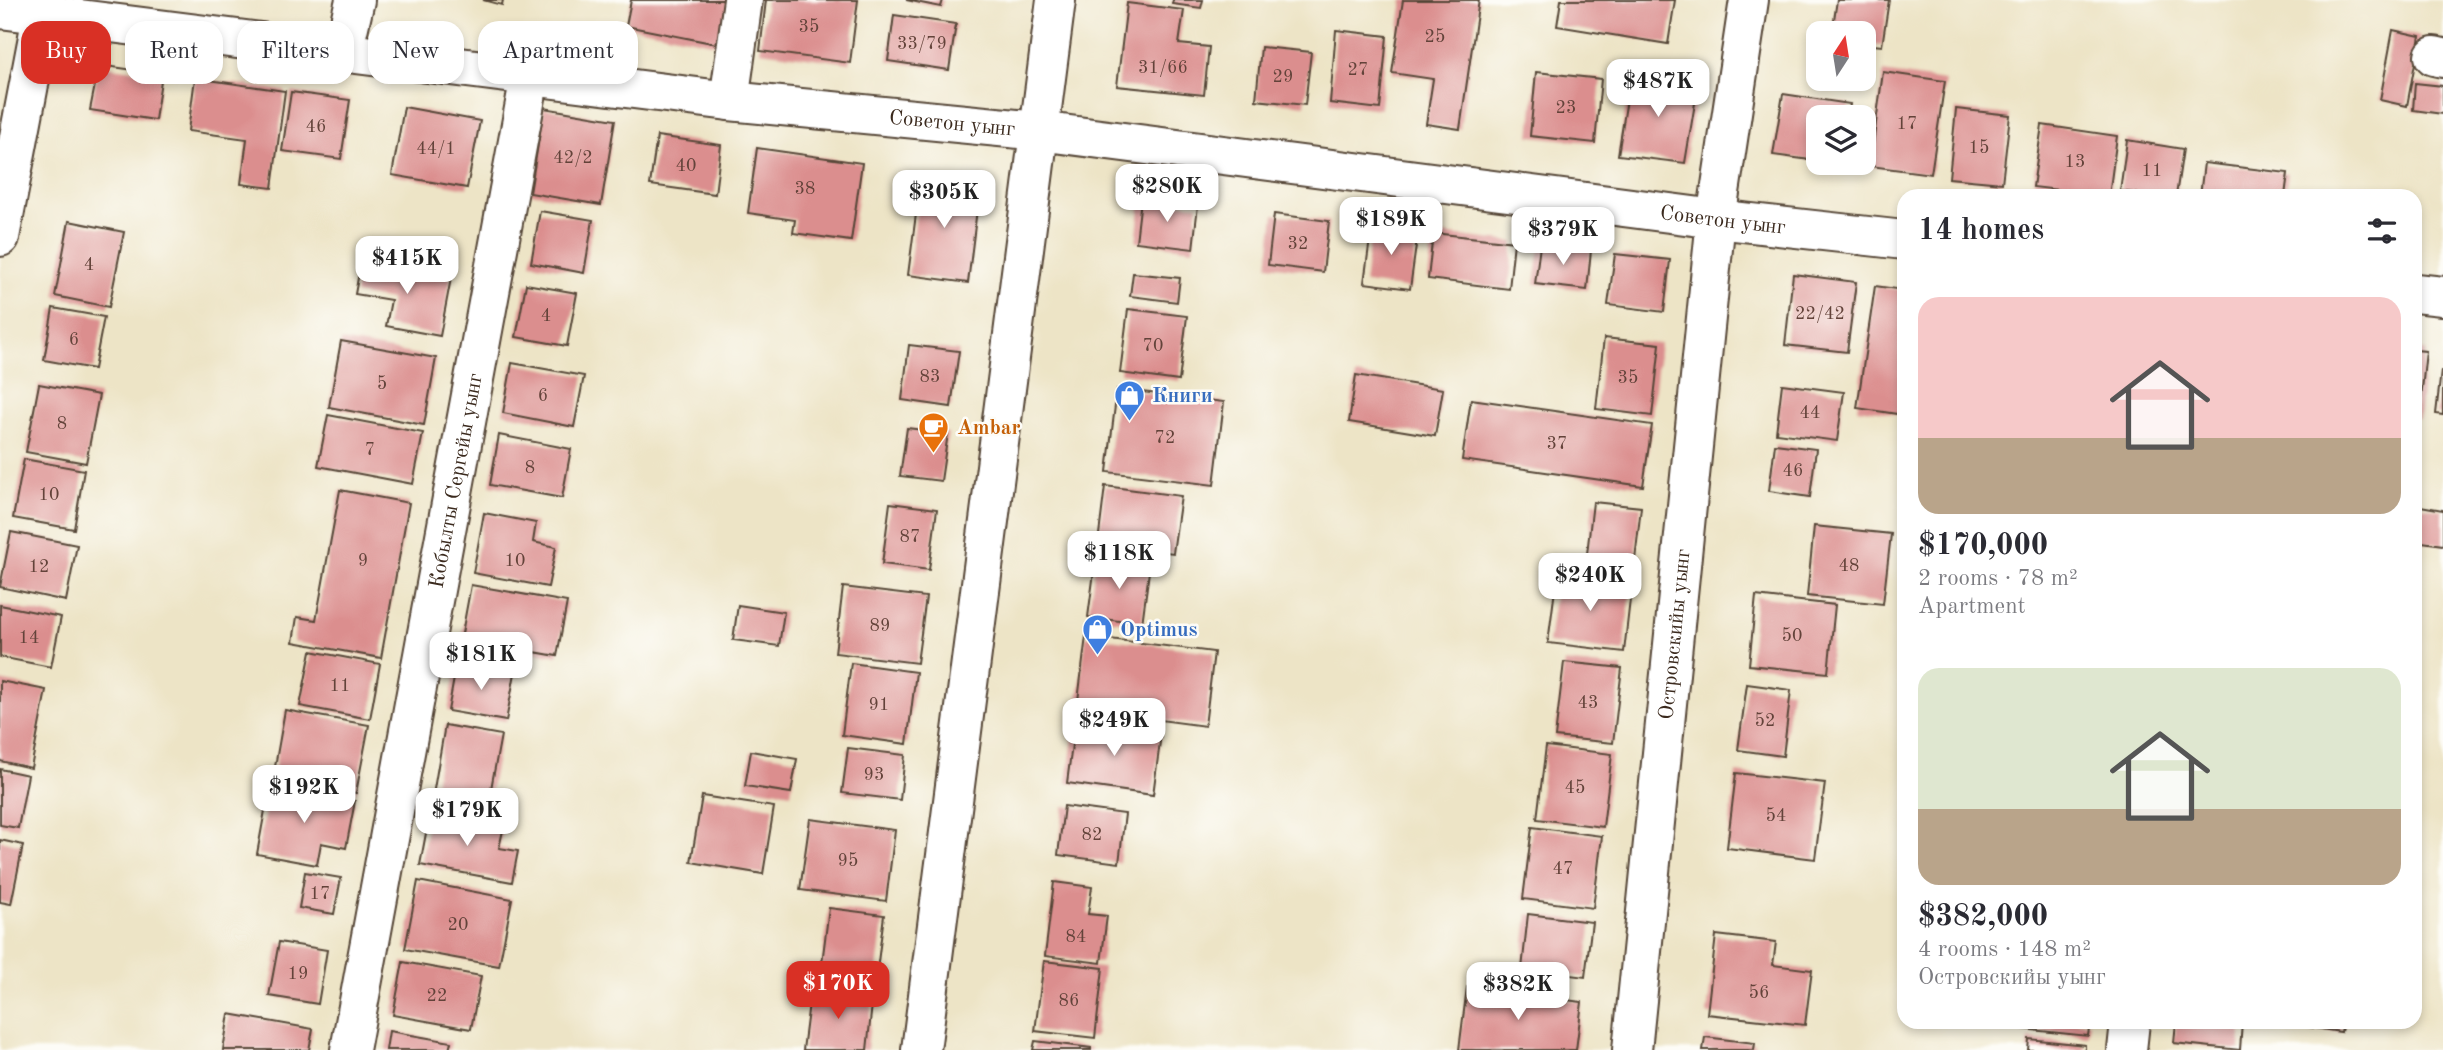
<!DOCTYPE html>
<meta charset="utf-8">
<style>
:root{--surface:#fff;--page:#f7f7f7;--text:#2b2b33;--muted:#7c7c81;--accent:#d93025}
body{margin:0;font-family:"Old Standard TT",serif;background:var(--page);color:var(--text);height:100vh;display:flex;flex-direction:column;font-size:26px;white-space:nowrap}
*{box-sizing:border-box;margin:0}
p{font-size:23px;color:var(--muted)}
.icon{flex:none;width:38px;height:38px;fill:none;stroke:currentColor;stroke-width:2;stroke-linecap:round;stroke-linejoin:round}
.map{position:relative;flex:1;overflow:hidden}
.drawer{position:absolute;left:1897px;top:189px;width:525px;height:840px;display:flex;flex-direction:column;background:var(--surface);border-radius:21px;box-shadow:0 4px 10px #0003}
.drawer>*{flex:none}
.guide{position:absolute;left:21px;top:21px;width:665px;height:63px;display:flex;gap:14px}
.needle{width:46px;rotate:12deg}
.controls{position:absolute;left:1806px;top:21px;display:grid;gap:14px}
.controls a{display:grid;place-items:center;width:70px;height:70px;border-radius:14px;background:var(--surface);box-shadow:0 4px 10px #0003;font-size:35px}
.price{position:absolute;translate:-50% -60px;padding:0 16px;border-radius:14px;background:#fff;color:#222;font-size:23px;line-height:46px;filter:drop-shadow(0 2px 4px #0008)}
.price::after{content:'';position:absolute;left:50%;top:42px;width:21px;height:16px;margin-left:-10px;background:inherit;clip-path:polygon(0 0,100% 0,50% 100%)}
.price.active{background:var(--accent);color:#fff}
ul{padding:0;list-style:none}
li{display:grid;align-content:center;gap:14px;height:371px;padding:0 21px}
li span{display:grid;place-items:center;height:217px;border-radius:21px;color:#555}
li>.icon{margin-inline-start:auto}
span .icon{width:126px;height:126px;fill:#fffc;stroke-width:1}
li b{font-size:30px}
h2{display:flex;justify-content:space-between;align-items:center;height:84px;padding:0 21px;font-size:30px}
.pill{padding:0 24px;border-radius:21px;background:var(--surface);box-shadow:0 4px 10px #0003;font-size:24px;line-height:63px}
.pill.active{background:var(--accent);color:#fff}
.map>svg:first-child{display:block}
.building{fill:#db8e8e}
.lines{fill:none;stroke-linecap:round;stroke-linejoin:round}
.minor-casing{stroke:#564637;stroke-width:42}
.minor{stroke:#fff;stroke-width:38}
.labels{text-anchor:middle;stroke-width:5;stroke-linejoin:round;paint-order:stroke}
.number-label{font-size:18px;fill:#63433a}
.street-label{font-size:21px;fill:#3b2a1e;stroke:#fdfcf7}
.shop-label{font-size:21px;font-weight:bold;fill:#366cbe;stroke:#fdfcf7;text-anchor:start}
.food-label{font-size:21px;font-weight:bold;fill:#c56008;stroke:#fdfcf7;text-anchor:start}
</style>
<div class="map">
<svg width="2443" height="1050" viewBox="0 0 2443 1050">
<rect width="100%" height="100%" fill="#fdfcf7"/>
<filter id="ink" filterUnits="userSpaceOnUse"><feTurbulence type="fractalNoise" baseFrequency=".0143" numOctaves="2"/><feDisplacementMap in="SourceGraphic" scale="14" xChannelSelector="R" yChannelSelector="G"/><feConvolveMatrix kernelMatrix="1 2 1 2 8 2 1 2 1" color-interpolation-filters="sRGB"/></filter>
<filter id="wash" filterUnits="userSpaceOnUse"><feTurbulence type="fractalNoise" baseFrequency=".00686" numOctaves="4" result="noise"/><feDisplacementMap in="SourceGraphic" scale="28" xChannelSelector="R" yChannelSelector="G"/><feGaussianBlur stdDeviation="1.57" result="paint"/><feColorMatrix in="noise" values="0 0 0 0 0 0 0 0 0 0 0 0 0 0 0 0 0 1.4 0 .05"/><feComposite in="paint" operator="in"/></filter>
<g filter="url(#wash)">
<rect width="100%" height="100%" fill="#ede4c6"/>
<g id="blocks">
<!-- building -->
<path class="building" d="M483,0H503L502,5Z
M631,0H731L722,45L626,26Z
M766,0H858L850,63L760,51Z
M906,0H943L941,7Z
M1173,0H1203L1201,8L1172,4Z
M1403,0H1479L1460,129L1426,124L1433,79L1392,73Z
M1561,0H1675L1668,44L1557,26Z
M1837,0H1889L1882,46L1864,44V33H1832Z
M1127,3L1184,10L1179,44L1209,47L1204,95L1117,86Z
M894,15L956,24L949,70L888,61Z
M1336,30L1387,36L1380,109L1330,103Z
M2393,30L2420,36L2407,106L2380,100Z
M1261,47L1311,52L1305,105L1256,100Z
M99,65L162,74L155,120L90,110Z
M1536,72L1601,79L1595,143L1530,136Z
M1883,72L1945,81L1931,174L1870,166Z
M1631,74L1698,85L1685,163L1618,155Z
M195,78L285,91L272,188L241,184L247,139L188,131Z
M2415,83L2443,86V114L2413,110Z
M291,92L350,100L341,159L282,151Z
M1783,94L1850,104L1848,117H1818V161L1773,155Z
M404,107L480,121L467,188L392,175Z
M544,108L615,120L601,205L530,193Z
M1956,109L2010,115L2002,183L1949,178Z
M2042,125L2117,136L2109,196L2033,187Z
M657,136L721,145L715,194L650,185Z
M2127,140L2183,149L2176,196H2153L2120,191Z
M757,148L862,163L851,241L793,233L795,220L748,213Z
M2204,163L2288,173L2285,196H2200Z
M921,176L980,184L968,283L908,275Z
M1141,199L1198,205L1193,249L1136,242Z
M540,211L593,220L584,273L531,263Z
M1274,214L1329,221L1323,272L1268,265Z
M69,221L124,232L109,307L55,296Z
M1372,224L1418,231L1410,289L1364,283Z
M1433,233L1514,242L1509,289L1428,279Z
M1540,245L1591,250L1587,290L1535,284Z
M1615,254L1670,260L1664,312L1608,305Z
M361,262L451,278L440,336L386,326L391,300L355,294Z
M1133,273L1180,278L1177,302L1130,296Z
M1793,274L1856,282L1847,352L1785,345Z
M526,284L577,293L567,346L516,337Z
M1875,286L1904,290V415L1857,408Z
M53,308L104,317L94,369L44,360Z
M1128,309L1187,316L1179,381L1120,373Z
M1604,338L1660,344L1652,416L1596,409Z
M341,341L436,358L424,425L329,407Z
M909,345L959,351L951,407L902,400Z
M2415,350L2426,351L2419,419H2415Z
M512,363L584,376L574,427L503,413Z
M2441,371H2443V415L2436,414Z
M1356,375L1443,389L1435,436L1349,422Z
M39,384L99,395L86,463L26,452Z
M1782,384L1844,392L1837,441L1776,433Z
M1117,389L1224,402L1214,485L1107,472Z
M1471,399L1652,425L1643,486L1462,460Z
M328,415L423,433L413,484L318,466Z
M907,428L948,433L941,481L900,476Z
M499,435L571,449L562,498L490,485Z
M1775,444L1816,449L1810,497L1769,491Z
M24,459L84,470L74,529L13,518Z
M1105,486L1181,496L1173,553L1098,543Z
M340,490L409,503L381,658L293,642L297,617L316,620Z
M1593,502L1641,507L1635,560L1587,554Z
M890,503L937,509L929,570L882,564Z
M2415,505L2443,510V545L2415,541Z
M484,513L536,523L533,542L556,547L548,587L473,573Z
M1814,526L1891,534L1883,604L1807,596Z
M11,532L77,545L66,601L0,587Z
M1096,557L1150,564L1142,624L1088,617Z
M1557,574L1632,582L1624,652L1548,643Z
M471,585L567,602L557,656L461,639Z
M843,587L926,597L917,663L835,653Z
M1756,596L1835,605L1828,673L1749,665Z
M0,605L61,617L51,667L0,657Z
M738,605L784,612L779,646L733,640Z
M1086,636L1214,652L1205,726L1077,709Z
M311,651L380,664L370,719L300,706Z
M457,662L515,673L506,721L448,711Z
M1564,662L1622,668L1613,743L1555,737Z
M851,663L916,672L907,744L842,735Z
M0,681L46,690L31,768L0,761Z
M1747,684L1791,690L1783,756L1738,750Z
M285,710L369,725L356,793L273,778Z
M1075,722L1161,734L1153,795L1067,783Z
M445,725L501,735L488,805L433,795Z
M1546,746L1612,754L1603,827L1537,819Z
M848,748L905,755L900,800L842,793Z
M751,751L797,759L791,793L745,786Z
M0,769L28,775L18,828L0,825Z
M1736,773L1825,783L1815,859L1727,848Z
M277,787L355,801L346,848L321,843L317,865L257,854L266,805L273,807Z
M702,796L774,807L763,874L691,862Z
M1064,806L1125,814L1119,863L1058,855Z
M430,812L504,826L499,848L518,851L512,882L420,865Z
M810,819L895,830L886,901L800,890Z
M1532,827L1602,836L1593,908L1523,899Z
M0,840L23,845L11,904L0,902Z
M305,872L341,878L334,914L299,908Z
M418,881L512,899L499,966L405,949Z
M1054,882L1092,887L1088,914L1107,916L1101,963L1045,956Z
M829,908L884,915L876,978L821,971Z
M1528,914L1592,922L1585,977L1522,969Z
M1716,935L1776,942L1773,965L1812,970L1805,1025L1707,1014Z
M279,942L327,950L318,1004L269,996Z
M1044,961L1103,968L1095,1038L1035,1031Z
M403,962L481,976L471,1029L393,1015Z
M811,987L873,995L867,1050H803Z
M1467,987L1582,1002L1576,1050H1459Z
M229,1014L313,1029L309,1050H223Z
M2014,1022H2090L2088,1036L2013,1028Z
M2176,1022H2242L2240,1050L2174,1043Z
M2296,1022H2343L2341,1032L2295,1025Z
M389,1031L451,1042L449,1050H386Z
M1705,1037L1755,1043L1754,1050H1703Z
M2029,1039L2085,1045V1050H2028Z
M1035,1041L1091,1048V1050H1033Z"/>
</g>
</g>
<g filter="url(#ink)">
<use href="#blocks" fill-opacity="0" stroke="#564637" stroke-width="2"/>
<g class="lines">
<defs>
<g id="minor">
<path id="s1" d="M0,9L729,101L1039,131L1716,219L1904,240"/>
<path d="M343,53L355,0"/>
<path d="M2434,56L2443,58"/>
<path d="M729,101L743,0"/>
<path d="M0,237L45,0"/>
<path d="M2415,293L2443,296"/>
<path id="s2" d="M350,1050L530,76"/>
<path d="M921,1050L1056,0"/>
<path id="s3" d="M1632,1050L1716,219L1749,0"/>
<path d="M2127,1050L2130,1022"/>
</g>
</defs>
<!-- minor casing -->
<use href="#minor" class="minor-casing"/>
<!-- minor -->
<use href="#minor" class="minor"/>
</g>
</g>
<!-- icons -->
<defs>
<symbol id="shop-pin" viewBox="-11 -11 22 30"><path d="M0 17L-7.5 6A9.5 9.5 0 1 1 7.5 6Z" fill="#3f7fe0" stroke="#fdfcf7"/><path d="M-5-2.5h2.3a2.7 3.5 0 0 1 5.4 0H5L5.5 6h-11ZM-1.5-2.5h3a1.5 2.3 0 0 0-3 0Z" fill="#fff"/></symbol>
<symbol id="cafe-pin" viewBox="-11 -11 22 30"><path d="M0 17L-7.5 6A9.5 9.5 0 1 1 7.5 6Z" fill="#e8710a" stroke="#fdfcf7"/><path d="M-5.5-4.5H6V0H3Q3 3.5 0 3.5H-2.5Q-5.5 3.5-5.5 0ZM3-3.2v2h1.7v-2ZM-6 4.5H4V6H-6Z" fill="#fff"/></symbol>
</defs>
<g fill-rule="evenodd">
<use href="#shop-pin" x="1112" y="378" width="35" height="47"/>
<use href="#cafe-pin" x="916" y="410" width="35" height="47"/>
<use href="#shop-pin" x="1080" y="612" width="35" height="47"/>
</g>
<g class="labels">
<!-- number labels -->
<g class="number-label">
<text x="809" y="32">35</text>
<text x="1435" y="42">25</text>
<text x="922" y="49">33/79</text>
<text x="1163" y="73">31/66</text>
<text x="1358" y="75">27</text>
<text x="1283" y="82">29</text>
<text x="1566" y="113">23</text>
<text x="1907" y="129">17</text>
<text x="316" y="132">46</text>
<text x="1979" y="153">15</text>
<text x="436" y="154">44/1</text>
<text x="573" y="163">42/2</text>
<text x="2075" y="167">13</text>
<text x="686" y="171">40</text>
<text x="2152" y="176">11</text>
<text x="805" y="194">38</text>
<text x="1298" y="249">32</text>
<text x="89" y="270">4</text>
<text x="1820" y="319">22/42</text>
<text x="546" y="321">4</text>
<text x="74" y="345">6</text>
<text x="1153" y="351">70</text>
<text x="930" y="382">83</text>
<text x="1628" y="383">35</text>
<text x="382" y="389">5</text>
<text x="543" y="401">6</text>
<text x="1810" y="418">44</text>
<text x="62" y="429">8</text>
<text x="1165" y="443">72</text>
<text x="1557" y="449">37</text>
<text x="370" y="455">7</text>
<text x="530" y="473">8</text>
<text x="1793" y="476">46</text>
<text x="49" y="500">10</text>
<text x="910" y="542">87</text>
<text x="363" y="566">9</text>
<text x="515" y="566">10</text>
<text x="1849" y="571">48</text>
<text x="39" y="572">12</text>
<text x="880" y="631">89</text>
<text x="1792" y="641">50</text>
<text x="29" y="643">14</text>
<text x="340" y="691">11</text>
<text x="1588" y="708">43</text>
<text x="879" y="710">91</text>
<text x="1765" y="726">52</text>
<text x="874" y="780">93</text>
<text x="1575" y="793">45</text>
<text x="1776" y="821">54</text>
<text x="1092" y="840">82</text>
<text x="848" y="866">95</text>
<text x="1563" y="874">47</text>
<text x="320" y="899">17</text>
<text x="458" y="930">20</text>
<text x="1076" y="942">84</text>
<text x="298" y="979">19</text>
<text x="1759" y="998">56</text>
<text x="437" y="1001">22</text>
<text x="1069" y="1006">86</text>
</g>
<!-- street labels -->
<g class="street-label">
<text dy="7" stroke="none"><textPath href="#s1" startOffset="959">Советон уынг</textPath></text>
<text dy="7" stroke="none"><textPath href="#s1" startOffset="1736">Советон уынг</textPath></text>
<text dy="7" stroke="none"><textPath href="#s2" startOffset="579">Кобылты Сергейы уынг</textPath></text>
<text dy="7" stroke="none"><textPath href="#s3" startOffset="418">Островскийы уынг</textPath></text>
</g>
<!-- shop labels -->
<g class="shop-label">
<text x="1152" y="402">Книги</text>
<text x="1120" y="636">Optimus</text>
</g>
<!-- food labels -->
<g class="food-label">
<text x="957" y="434">Ambar</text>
</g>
</g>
</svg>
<div class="controls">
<a><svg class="needle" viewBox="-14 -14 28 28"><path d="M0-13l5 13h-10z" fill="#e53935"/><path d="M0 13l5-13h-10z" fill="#7c7c81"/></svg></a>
<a><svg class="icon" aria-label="layers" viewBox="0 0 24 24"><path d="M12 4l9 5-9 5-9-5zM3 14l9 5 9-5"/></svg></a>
</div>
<b class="price" style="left:1658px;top:119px">$487K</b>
<b class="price" style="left:1167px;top:224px">$280K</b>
<b class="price" style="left:944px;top:230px">$305K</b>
<b class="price" style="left:1391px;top:257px">$189K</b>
<b class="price" style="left:1563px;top:267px">$379K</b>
<b class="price" style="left:407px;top:296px">$415K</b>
<b class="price" style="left:1119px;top:591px">$118K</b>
<b class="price" style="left:1590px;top:613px">$240K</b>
<b class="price" style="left:481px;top:692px">$181K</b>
<b class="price" style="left:1114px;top:758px">$249K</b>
<b class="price" style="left:304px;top:825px">$192K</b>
<b class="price" style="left:467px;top:848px">$179K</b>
<b class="price active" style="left:838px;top:1021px">$170K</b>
<b class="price" style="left:1518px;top:1022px">$382K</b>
<div class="guide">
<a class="pill active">Buy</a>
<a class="pill">Rent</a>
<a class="pill">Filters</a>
<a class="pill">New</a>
<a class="pill">Apartment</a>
</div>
<section class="drawer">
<h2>14 homes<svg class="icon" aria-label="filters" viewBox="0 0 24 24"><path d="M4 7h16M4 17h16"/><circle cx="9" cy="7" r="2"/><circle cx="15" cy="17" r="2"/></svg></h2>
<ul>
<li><span style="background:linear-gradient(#f6c9c9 65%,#b9a48a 0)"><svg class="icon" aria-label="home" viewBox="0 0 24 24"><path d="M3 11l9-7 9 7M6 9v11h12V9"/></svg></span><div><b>$170,000</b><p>2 rooms · 78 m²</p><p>Apartment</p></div></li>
<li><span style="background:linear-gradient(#dfe7d0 65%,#b9a48a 0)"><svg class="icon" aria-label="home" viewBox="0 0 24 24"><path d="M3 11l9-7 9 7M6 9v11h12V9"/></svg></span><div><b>$382,000</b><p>4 rooms · 148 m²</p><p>Островскийы уынг</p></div></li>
</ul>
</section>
</div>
